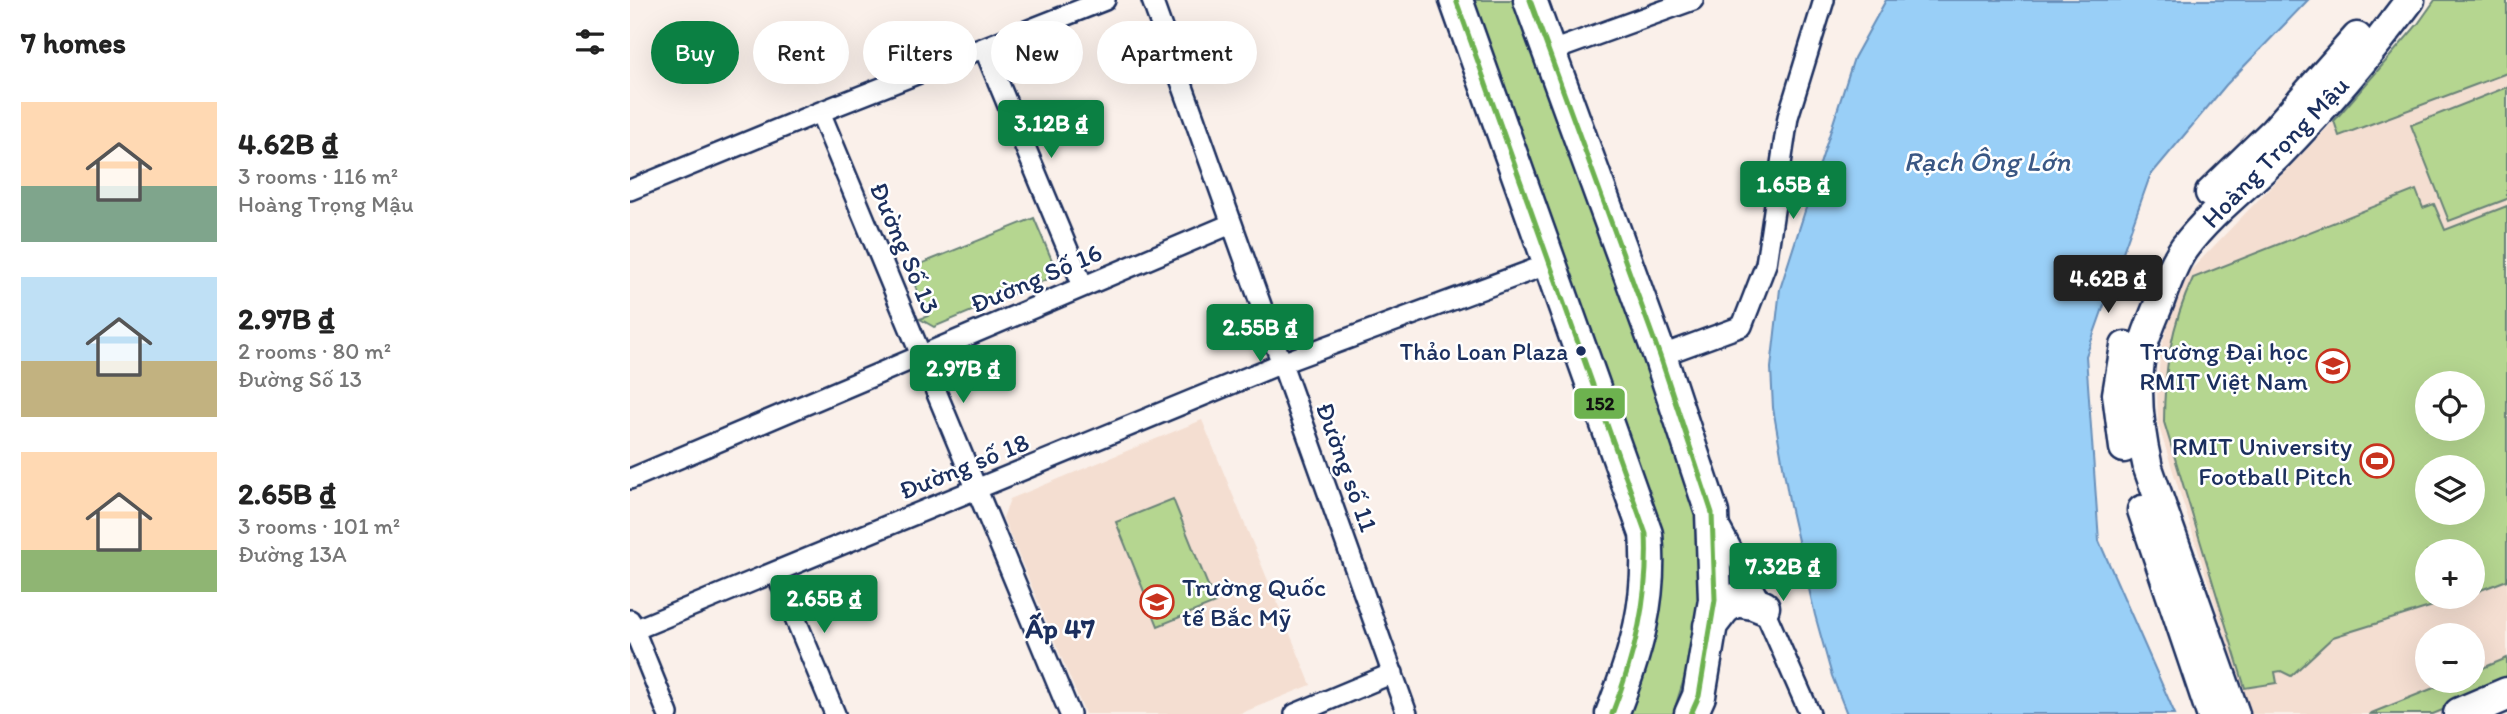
<!DOCTYPE html>
<meta charset="utf-8">
<style>
:root{--surface:#fff;--page:#f2f2f2;--text:#222;--muted:#767676;--accent:#0b8043}
body{margin:0;font-family:Itim,sans-serif;background:var(--page);color:var(--text);height:100vh;display:flex;flex-direction:column;font-size:26px;white-space:nowrap}
*{box-sizing:border-box;margin:0}
p{font-size:23px;color:var(--muted)}
.icon{flex:none;width:38px;height:38px;fill:none;stroke:currentColor;stroke-width:2;stroke-linecap:round;stroke-linejoin:round}
.map{position:relative;flex:1;overflow:hidden}
.details{display:flex;flex-direction:column;background:var(--surface);width:630px}
.details>*{flex:none}
.hud{position:absolute;left:21px;top:21px;width:665px;height:63px;display:flex;gap:14px}
.tools{position:absolute;left:1785px;top:371px;display:grid;gap:14px}
.tools a{display:grid;place-items:center;width:70px;height:70px;border-radius:50%;background:var(--surface);box-shadow:0 7px 28px #0002;font-size:35px}
.price{position:absolute;translate:-50% -60px;padding:0 16px;border-radius:7px;background:var(--accent);color:#fff;font-size:23px;line-height:46px;filter:drop-shadow(0 2px 4px #0008)}
.price::after{content:'';position:absolute;left:50%;top:42px;width:21px;height:16px;margin-left:-10px;background:inherit;clip-path:polygon(0 0,100% 0,50% 100%)}
.price.selected{background:#222;color:#fff}
ul{padding:0;list-style:none}
li{display:flex;align-items:center;gap:21px;height:175px;padding:0 21px}
li span{display:grid;place-items:center;flex:none;width:196px;height:140px;border-radius:0px;color:#555}
li>.icon{margin-inline-start:auto}
span .icon{width:84px;height:84px;fill:#fffc;stroke-width:1}
li b{font-size:30px}
h2{display:flex;justify-content:space-between;align-items:center;height:84px;padding:0 21px;font-size:30px}
.pill{padding:0 24px;border-radius:32px;background:var(--surface);box-shadow:0 7px 28px #0002;font-size:24px;line-height:63px}
.pill.selected{background:var(--accent);color:#fff}
main{display:flex;flex:1;min-height:0}
.map>svg:first-child{display:block}
.built{fill:#f4ded1;fill-rule:evenodd}
.green{fill:#b5d690;stroke:#688277;stroke-width:2;fill-rule:evenodd}
.water{fill:#99cff7;stroke:#678fba;stroke-width:2}
.lines{fill:none;stroke-linecap:round;stroke-linejoin:round}
.street-casing{stroke:#1b2f5e;stroke-width:24}
.secondary-casing{stroke:#1b2f5e;stroke-width:33}
.primary-casing{stroke:#1b2f5e;stroke-width:37}
.street{stroke:#fff;stroke-width:19}
.secondary{stroke:#fff;stroke-width:28}
.primary{stroke:#fff;stroke-width:32}
.bus-1-casing{stroke:#fff;stroke-width:10}
.bus-1{stroke:#6db24f;stroke-width:5}
.bus-dot{fill:#1b2f5e;stroke:#fff;stroke-width:2.5}
.labels{text-anchor:middle;stroke-width:5;stroke-linejoin:round;paint-order:stroke}
.bus-label{font-size:24px;fill:#1b2f5e;stroke:#fff;text-anchor:end}
.street-label{font-size:26px;fill:#1b2f5e;stroke:#fff}
.poi-label{font-size:26px;fill:#1b2f5e;stroke:#fff;text-anchor:end}
.water-label{font-size:28px;font-style:italic;fill:#3a5784;stroke:#fff}
.neighbourhood-label{font-size:28px;font-weight:bold;fill:#1b2f5e;stroke:#fff}
.line-badge{stroke:#fff;stroke-width:2.5}
.pale-badge-label{font-size:19px;text-anchor:middle;font-weight:bold;fill:#111}
</style>
<main>
<section class="details">
<h2>7 homes<svg class="icon" aria-label="filters" viewBox="0 0 24 24"><path d="M4 7h16M4 17h16"/><circle cx="9" cy="7" r="2"/><circle cx="15" cy="17" r="2"/></svg></h2>
<ul>
<li><span style="background:linear-gradient(#ffd9b3 60%,#7fa58c 0)"><svg class="icon" aria-label="home" viewBox="0 0 24 24"><path d="M3 11l9-7 9 7M6 9v11h12V9"/></svg></span><div><b>4.62B ₫</b><p>3 rooms · 116 m²</p><p>Hoàng Trọng Mậu</p></div></li>
<li><span style="background:linear-gradient(#bfe0f5 60%,#c2b280 0)"><svg class="icon" aria-label="home" viewBox="0 0 24 24"><path d="M3 11l9-7 9 7M6 9v11h12V9"/></svg></span><div><b>2.97B ₫</b><p>2 rooms · 80 m²</p><p>Đường Số 13</p></div></li>
<li><span style="background:linear-gradient(#ffd9b3 70%,#8fb573 0)"><svg class="icon" aria-label="home" viewBox="0 0 24 24"><path d="M3 11l9-7 9 7M6 9v11h12V9"/></svg></span><div><b>2.65B ₫</b><p>3 rooms · 101 m²</p><p>Đường 13A</p></div></li>
</ul>
</section>
<div class="map">
<svg width="1877" height="714" viewBox="0 0 1877 714">
<rect width="100%" height="100%" fill="#faf0ea"/>
<filter id="ink" filterUnits="userSpaceOnUse"><feTurbulence type="fractalNoise" baseFrequency=".0143" numOctaves="2"/><feDisplacementMap in="SourceGraphic" scale="14" xChannelSelector="R" yChannelSelector="G"/><feConvolveMatrix kernelMatrix="1 2 1 2 8 2 1 2 1" color-interpolation-filters="sRGB"/></filter>
<g filter="url(#ink)">
<!-- built -->
<path class="built" d="M1877,50V685L1808,714H1620L1528,424L1527,387L1531,349L1544,304L1558,273L1704,121L1865,58ZM1797,383H1843V429H1797ZM1797,467H1843V513H1797ZM1797,551H1843V597H1797ZM1797,635H1843V681H1797Z
M572,420L681,685L609,714H455L373,518L380,499Z"/>
<!-- green -->
<path class="green" d="M836,0H892L1070,515V608L1063,650L1043,714H990L1026,588Z
M1805,0H1877V73L1709,136L1704,121L1788,24Z
M1877,87V199L1819,221L1781,125Z
M1786,190L1793,208L1804,204L1815,230L1877,206V580L1843,593V551H1797V597H1832L1703,637L1661,676L1651,671L1645,672L1647,683L1615,688L1534,422C1534,371 1541,325 1563,278ZM1797,383H1843V429H1797ZM1797,467H1843V513H1797Z
M404,218L424,265L418,279L304,327L290,319L298,316L281,276L283,267Z
M543,499L585,603L528,626L486,522Z
M1877,658V683L1803,714H1739L1821,681H1843V672Z"/>
<!-- water -->
<path class="water" d="M1256,0H1678L1596,85L1520,176L1456,356L1469,541L1545,714H1217L1202,676L1185,615L1160,506L1143,408L1141,368L1150,289L1224,58Z"/>
<g class="lines">
<defs>
<path id="street" d="M522,0L777,714
M354,48L453,286
M919,52L1063,0
M190,112L440,714
M0,190L190,112L475,0
M1030,356L1112,326L1136,264L1158,117L1194,0
M0,479L601,224
M1086,520L1133,607L1180,714
M146,572L205,714
M0,620L38,714
M4,630L652,363L919,264
M665,714L763,673"/>
<path id="secondary" d="M1580,193L1644,131L1727,37
M1494,448L1487,394L1495,346
M1512,510L1581,714
M1605,714L1518,468C1509,429 1503,386 1513,346C1517,331 1524,316 1530,301C1536,284 1543,264 1554,248C1581,212 1617,186 1649,154C1696,106 1740,54 1780,0"/>
<path id="primary" d="M826,0L1016,534C1022,600 1006,653 982,714
M900,0L1030,356L1082,513L1085,600L1069,696L1061,714
M1080,626L1094,608L1105,600L1123,603L1133,607
M1830,714L1877,694"/>
</defs>
<!-- street casing -->
<use href="#street" class="street-casing"/>
<!-- secondary casing -->
<use href="#secondary" class="secondary-casing"/>
<!-- primary casing -->
<use href="#primary" class="primary-casing"/>
<!-- street -->
<use href="#street" class="street"/>
<!-- secondary -->
<use href="#secondary" class="secondary"/>
<!-- primary -->
<use href="#primary" class="primary"/>
<defs>
<path id="bus-1" d="M826,0L1016,534C1019,598 1005,655 982,714
M900,0L1030,356L1082,513L1085,600L1069,696L1061,714"/>
</defs>
<!-- bus-1 casing -->
<use href="#bus-1" class="bus-1-casing"/>
<!-- bus-1 -->
<use href="#bus-1" class="bus-1"/>
</g>
</g>
<!-- icons -->
<defs>
<symbol id="university-ring" viewBox="-11 -11 22 22"><circle r="9.5" fill="#fff" stroke="#c8321e" stroke-width="1.5"/><path d="M0-5L7-2L0 1L-7-2ZM-4 1L0 2.5L4 1V4Q0 6-4 4Z" fill="#c8321e"/></symbol>
<symbol id="stadium-ring" viewBox="-11 -11 22 22"><circle r="9.5" fill="#fff" stroke="#c8321e" stroke-width="1.5"/><path d="M0-5a6.5 5 0 1 0 0 10a6.5 5 0 1 0 0-10ZM-3.5-1.8h7v3.6h-7Z" fill="#c8321e"/></symbol>
<symbol id="school-ring" viewBox="-11 -11 22 22"><circle r="9.5" fill="#fff" stroke="#c8321e" stroke-width="1.5"/><path d="M0-5L7-2L0 1L-7-2ZM-4 1L0 2.5L4 1V4Q0 6-4 4Z" fill="#c8321e"/></symbol>
</defs>
<g fill-rule="evenodd">
<use href="#university-ring" x="1684" y="347" width="38" height="38"/>
<use href="#stadium-ring" x="1728" y="442" width="38" height="38"/>
<use href="#school-ring" x="508" y="583" width="38" height="38"/>
</g>
<!-- markers -->
<circle class="bus-dot" cx="951" cy="351" r="6"/>
<g class="labels">
<!-- bus labels -->
<g class="bus-label">
<text x="938" y="360">Thảo Loan Plaza</text>
</g>
<!-- street labels -->
<g class="street-label">
<text transform="translate(1645 152) rotate(-46)" y="9">Hoàng Trọng Mậu</text>
<text transform="translate(275 248) rotate(67)" y="9">Đường Số 13</text>
<text transform="translate(406 278) rotate(-23)" y="9">Đường Số 16</text>
<text transform="translate(334 466) rotate(-22)" y="9">Đường số 18</text>
<text transform="translate(717 467) rotate(70)" y="9">Đường số 11</text>
</g>
<!-- poi labels -->
<g class="poi-label">
<text x="1678" y="360">Trường Đại học<tspan x="1678" dy="30">RMIT Việt Nam</tspan></text>
<text x="1722" y="455">RMIT University<tspan x="1722" dy="30">Football Pitch</tspan></text>
<text x="552" y="596" text-anchor="start">Trường Quốc<tspan x="552" dy="30">tế Bắc Mỹ</tspan></text>
</g>
<!-- water labels -->
<g class="water-label">
<text x="1357" y="171">Rạch Ông Lớn</text>
</g>
<!-- neighbourhood labels -->
<g class="neighbourhood-label">
<text x="430" y="638">Ấp 47</text>
</g>
</g>
<rect class="line-badge" x="943" y="387" width="53" height="33" rx="7" fill="#6db24f"/>
<g class="pale-badge-label">
<text x="970" y="410">152</text>
</g>
</svg>
<div class="tools">
<a><svg class="icon" aria-label="locate" viewBox="0 0 24 24"><circle cx="12" cy="12" r="6"/><path d="M12 2v4M12 18v4M2 12h4M18 12h4"/></svg></a>
<a><svg class="icon" aria-label="layers" viewBox="0 0 24 24"><path d="M12 4l9 5-9 5-9-5zM3 14l9 5 9-5"/></svg></a>
<a>+</a>
<a>−</a>
</div>
<b class="price" style="left:421px;top:160px">3.12B ₫</b>
<b class="price" style="left:1163px;top:221px">1.65B ₫</b>
<b class="price selected" style="left:1478px;top:315px">4.62B ₫</b>
<b class="price" style="left:630px;top:364px">2.55B ₫</b>
<b class="price" style="left:333px;top:405px">2.97B ₫</b>
<b class="price" style="left:1153px;top:603px">7.32B ₫</b>
<b class="price" style="left:194px;top:635px">2.65B ₫</b>
<div class="hud">
<a class="pill selected">Buy</a>
<a class="pill">Rent</a>
<a class="pill">Filters</a>
<a class="pill">New</a>
<a class="pill">Apartment</a>
</div>
</div>
</main>
